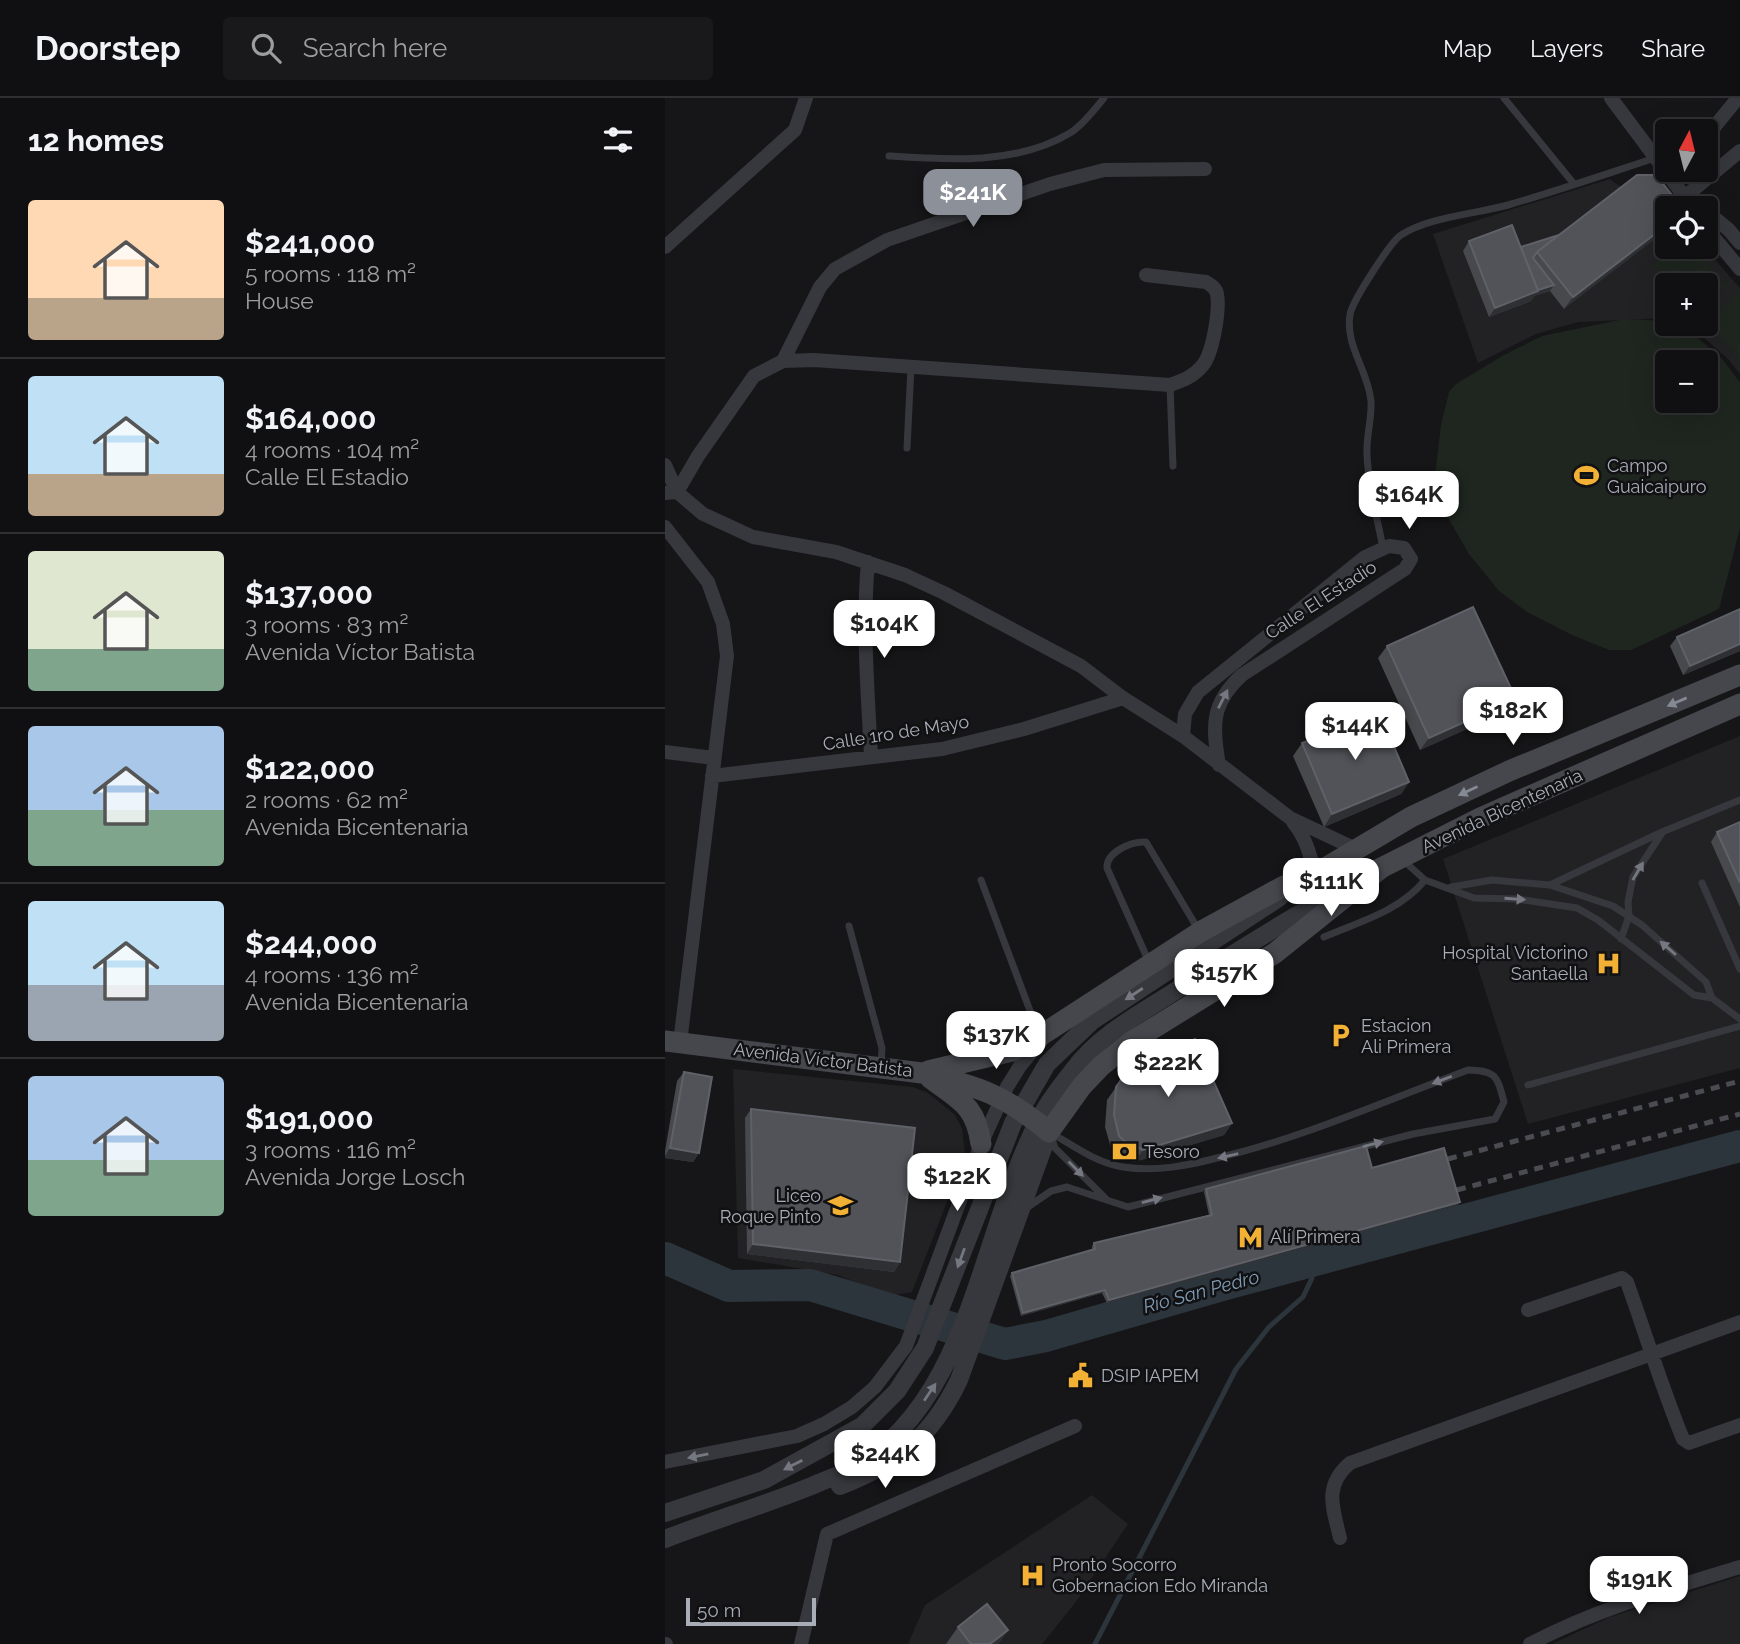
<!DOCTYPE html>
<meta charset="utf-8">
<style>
:root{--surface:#101012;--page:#19191b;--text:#f1f3f6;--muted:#9c9d9f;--line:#303032;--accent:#8c9099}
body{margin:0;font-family:Raleway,sans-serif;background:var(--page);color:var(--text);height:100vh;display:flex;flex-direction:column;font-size:26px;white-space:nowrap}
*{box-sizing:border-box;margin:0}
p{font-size:23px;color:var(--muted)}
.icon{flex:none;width:38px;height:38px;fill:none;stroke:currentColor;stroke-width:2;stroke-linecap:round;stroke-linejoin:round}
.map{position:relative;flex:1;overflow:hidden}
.details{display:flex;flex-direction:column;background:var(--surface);width:665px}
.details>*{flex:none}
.needle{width:46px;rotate:7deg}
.controls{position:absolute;left:990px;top:21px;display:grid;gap:14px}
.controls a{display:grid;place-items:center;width:63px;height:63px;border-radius:7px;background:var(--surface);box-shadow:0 7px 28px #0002,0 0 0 2px var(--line);font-size:35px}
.scale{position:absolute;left:21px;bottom:18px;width:130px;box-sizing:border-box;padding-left:7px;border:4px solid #a8adb8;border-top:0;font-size:19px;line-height:24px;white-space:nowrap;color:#a8adb8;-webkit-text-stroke:5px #111113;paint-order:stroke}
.price{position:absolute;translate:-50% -60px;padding:0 16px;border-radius:14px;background:#fff;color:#222;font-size:23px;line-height:46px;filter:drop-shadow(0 2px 4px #0008)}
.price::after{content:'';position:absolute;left:50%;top:42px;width:21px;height:16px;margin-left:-10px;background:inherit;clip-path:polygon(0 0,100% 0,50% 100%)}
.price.selected{background:var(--accent);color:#fff}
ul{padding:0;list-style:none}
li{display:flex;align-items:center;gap:21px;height:175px;padding:0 28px}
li+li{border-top:2px solid var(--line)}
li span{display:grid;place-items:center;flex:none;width:196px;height:140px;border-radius:7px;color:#555}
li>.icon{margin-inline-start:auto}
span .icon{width:84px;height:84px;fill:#fffc;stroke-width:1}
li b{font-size:30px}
h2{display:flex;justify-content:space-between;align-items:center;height:84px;padding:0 28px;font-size:30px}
header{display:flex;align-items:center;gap:42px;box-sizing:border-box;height:98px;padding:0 35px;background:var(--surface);border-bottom:2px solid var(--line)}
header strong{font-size:33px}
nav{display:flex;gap:38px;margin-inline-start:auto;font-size:24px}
.search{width:490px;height:63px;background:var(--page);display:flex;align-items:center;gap:18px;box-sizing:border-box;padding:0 24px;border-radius:7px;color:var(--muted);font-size:26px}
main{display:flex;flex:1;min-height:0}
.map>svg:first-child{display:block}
.built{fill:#222225}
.garden{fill:#1e261f;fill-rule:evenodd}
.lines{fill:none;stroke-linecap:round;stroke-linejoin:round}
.stream{stroke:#2c353c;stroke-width:5}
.river{stroke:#2c353c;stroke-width:32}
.service{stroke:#37383d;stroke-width:7}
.minor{stroke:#37383d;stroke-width:14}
.tertiary{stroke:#37383d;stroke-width:18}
.secondary{stroke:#45474d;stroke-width:21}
.rail{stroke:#4a4c52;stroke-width:5;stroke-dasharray:9 7;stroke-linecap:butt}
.wall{fill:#47494d}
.shaded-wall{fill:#2f3033}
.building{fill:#525359;stroke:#5f6168;stroke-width:2}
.oneway{fill:#757881}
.oneway2{fill:#858993}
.labels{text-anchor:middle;stroke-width:5;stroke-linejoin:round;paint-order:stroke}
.poi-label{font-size:18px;fill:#a8adb8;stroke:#111113;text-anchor:start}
.street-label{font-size:18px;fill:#a8adb8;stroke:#111113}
.water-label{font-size:19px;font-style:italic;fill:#7f9bb3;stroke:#111113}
</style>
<header>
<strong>Doorstep</strong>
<div class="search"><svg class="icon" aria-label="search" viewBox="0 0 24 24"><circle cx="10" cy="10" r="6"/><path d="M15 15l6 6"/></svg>Search here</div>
<nav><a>Map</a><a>Layers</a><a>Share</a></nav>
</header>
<main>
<section class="details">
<h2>12 homes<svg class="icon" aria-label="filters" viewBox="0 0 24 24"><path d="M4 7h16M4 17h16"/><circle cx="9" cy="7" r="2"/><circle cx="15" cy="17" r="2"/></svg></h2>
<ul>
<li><span style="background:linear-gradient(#ffd9b3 70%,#b9a48a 0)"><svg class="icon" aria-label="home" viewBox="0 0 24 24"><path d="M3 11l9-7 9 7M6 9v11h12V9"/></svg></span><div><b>$241,000</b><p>5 rooms · 118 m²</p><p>House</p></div></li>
<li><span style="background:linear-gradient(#bfe0f5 70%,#b9a48a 0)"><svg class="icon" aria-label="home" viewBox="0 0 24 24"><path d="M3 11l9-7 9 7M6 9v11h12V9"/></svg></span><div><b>$164,000</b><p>4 rooms · 104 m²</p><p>Calle El Estadio</p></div></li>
<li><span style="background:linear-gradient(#dfe7d0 70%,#7fa58c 0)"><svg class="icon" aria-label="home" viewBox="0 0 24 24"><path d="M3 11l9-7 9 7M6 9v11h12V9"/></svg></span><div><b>$137,000</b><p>3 rooms · 83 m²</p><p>Avenida Víctor Batista</p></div></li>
<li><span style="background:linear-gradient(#a9c7e8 60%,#7fa58c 0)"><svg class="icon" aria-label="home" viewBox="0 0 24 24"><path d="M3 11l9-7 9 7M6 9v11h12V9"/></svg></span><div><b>$122,000</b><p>2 rooms · 62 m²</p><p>Avenida Bicentenaria</p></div></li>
<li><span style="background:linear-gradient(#bfe0f5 60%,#9aa5b1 0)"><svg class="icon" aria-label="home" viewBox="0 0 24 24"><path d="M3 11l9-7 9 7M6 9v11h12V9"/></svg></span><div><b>$244,000</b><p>4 rooms · 136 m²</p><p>Avenida Bicentenaria</p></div></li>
<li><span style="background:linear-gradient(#a9c7e8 60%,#7fa58c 0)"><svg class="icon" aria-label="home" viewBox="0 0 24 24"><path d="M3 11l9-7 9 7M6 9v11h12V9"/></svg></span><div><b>$191,000</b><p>3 rooms · 116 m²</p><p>Avenida Jorge Losch</p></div></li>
</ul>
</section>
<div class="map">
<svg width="1075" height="1546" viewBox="0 0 1075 1546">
<rect width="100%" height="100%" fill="#161618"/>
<!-- built -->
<path class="built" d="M945,81L957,90L1003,110V149H1039L1075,190V276L1063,261L1026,228L1020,226H1041V187H1003V220L913,224L871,236L813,265L768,136Z
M1075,638V970L863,1026L778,761Z
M68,971L248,989L263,995L289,1016L297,1030L300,1057L247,1194L224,1198L173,1177L73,1160Z
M427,1397L463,1426L410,1505L377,1546H243L260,1507Z
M1075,1478V1546H887L945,1519Z"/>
<!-- garden -->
<path class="garden" d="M1008,149H1028L1062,188L1041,205V187H1006L988,167Z
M1072,195L1075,199V263L1041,224V221Z
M959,221L1003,223V226H1009L1027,235L1057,261L1075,284V430L1054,511L966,552H944L907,537L862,514L834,493L804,456L768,394L776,327L784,294L791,286L839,257L877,238ZM1003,264H1041V303H1003Z"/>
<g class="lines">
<!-- stream -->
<path class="stream" d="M430,1546L571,1271L604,1229L638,1199L647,1180L649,1163"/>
<!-- river -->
<path class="river" d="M0,1160L64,1188L145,1187L340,1246L381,1238L561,1186L1075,1048"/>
<!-- service -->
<path class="service" d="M839,0L909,86
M224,58C283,62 352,67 405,35C417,28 430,11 439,0
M505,287L508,368
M242,350L246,269
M718,450C712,419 703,387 702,356C701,338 707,321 706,303C703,272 680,248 685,217C686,205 726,143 736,137C764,119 810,116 843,107C892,93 941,76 990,60
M739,763L760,782L809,800L852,801L912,810L933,822L1029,897L1047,900L1075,921
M316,782L373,934
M1037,785L1075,871
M885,787L997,734L1075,702
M786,789L827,782L885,787L948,808L977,827L1041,884L1047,900
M184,828L217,950L216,967
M659,839C694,824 735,813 760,782
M956,841L964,818L963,804L968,779L997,735
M484,864L442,770C441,754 467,743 481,744L533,831
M863,987L1075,928
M386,1038L390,1050L442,1102
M360,1111L386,1093L402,1089L463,1109L748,1036L830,1021L839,1004C832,977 831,973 803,972C720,1003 638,1040 552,1060C521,1068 490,1074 458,1069C431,1065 409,1048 386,1035"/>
<!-- minor -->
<path class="minor" d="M946,0L1028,110
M1041,39L1073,0
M1022,97L1075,53
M1041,113L1064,132L1075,145
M1041,130L1075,171
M0,149L130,32L141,0
M118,263L155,189L170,171L222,142L385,86L439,72L540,71
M0,367L12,394L38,416L88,439L171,454L240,477L279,495L416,568L458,600L518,638L625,720L691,751
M0,395L12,394L33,358L89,278L118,263L149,262L505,287C519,282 528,279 538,267C548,254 555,212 552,196C551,190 546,187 541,184L481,177
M0,429L43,484L58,526L62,558L15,945
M203,464C197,529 203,595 206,659
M518,638L520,616L533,594L700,459L724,448L739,450L746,461L740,471L577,577C546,605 547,628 554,667
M0,654L49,660
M47,678L277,651L359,631L458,600
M628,724C641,740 645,756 650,776
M863,1212L957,1180L962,1184C981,1237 997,1290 1018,1341L1024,1345L1075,1327
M0,1364L132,1338L159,1326L187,1309L210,1289L241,1248L316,1046L342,989L355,968L376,943
M675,1440C668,1410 658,1388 685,1365L1075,1224
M0,1546H1
M136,1546L162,1436L410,1328
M865,1546C931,1511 1003,1491 1075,1469"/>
<!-- tertiary -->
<path class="tertiary" d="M175,1388C233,1365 266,1340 294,1282L384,1034
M0,1415L99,1382L197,1328L232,1293L260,1250L348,1025L382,966L427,923L615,799
M0,1441C49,1422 100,1407 149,1387C162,1381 176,1377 188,1370C308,1302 315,1130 376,1018C385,1001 397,986 409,971C434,938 471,918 504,897C562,859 620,823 680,790"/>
<!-- secondary -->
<path class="secondary" d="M0,943L257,975C313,988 340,997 384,1034L417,988L436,968L466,944L610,855L716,770L815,720L1075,606
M263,973L347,953L375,938L535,834L619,788L650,776L746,719L844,673L1075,577
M265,980C294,1002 311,1007 316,1046"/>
<!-- rail -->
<path class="rail" d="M783,1061L1075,983
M792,1092L1075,1016"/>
</g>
<!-- wall -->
<path class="wall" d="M1015,107L899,211L885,193L869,198L866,203L824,219L798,153L804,143L856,149L894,137Z
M1075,511V553L1018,577L1005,548L1012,539Z
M722,548L851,601L842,613L755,652L713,560Z
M637,645L744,684L736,696L659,729L628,658Z
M1075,724V809L1046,744L1052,734Z
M467,966L567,1025L559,1037L469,1064L452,1056L446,1050L440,1029L442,1002Z
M19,974L34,1055L28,1064L0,1060V1053L12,983Z
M86,1011L235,1164L229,1174L82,1156L80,1020Z
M707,1070L793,1107L442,1205L437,1195L356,1218L345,1178L347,1175L427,1152V1148L429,1145L544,1117L539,1094L541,1091Z
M293,1529L343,1532L333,1546H281Z"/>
<!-- shaded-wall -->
<path class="shaded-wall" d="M1003,126V131L899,211L908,199Z
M889,187L885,193L869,198L866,203L824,219L830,210L870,193Z
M1075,546V553L1018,577L1025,568Z
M851,601L842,613L755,652L764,640Z
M744,684L736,696L659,729L667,716Z
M567,1025L559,1037L469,1064L478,1052Z
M5,1050L34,1055L28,1064L0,1060V1058Z
M795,1104L793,1107L442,1205L444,1202Z
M88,1146L235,1164L229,1174L82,1156Z
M440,1192L437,1195L356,1218L358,1215Z
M343,1532L333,1546H325Z"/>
<!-- building -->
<path class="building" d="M972,77H991L1015,107L1011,110H1003V126L908,199L872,154Z
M847,127L873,193L830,210L804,143Z
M894,137L872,154L868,160L889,187L873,192L856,149Z
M808,509L851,601L764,640L722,548Z
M1075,511V546L1025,568L1012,539Z
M714,613L744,684L667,716L637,645Z
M1075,724V785L1052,734Z
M530,941L567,1025L478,1052L460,1044L454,1038L449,1017L451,989L467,966Z
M19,974L47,979L34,1055L5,1050Z
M86,1011L250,1030L235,1164L88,1146Z
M701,1048L707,1070L779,1050L795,1104L444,1202L440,1192L358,1215L347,1175L430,1151L429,1145L547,1117L541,1091Z
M322,1506L343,1532L325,1546H306L293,1529Z"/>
<!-- one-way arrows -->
<defs><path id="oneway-solid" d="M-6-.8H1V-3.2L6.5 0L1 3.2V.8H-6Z" transform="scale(1.75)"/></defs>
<g class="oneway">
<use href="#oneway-solid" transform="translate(558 601) rotate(-63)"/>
<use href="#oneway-solid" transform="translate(973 773) rotate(-60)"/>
<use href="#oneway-solid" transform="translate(850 801) rotate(4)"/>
<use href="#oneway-solid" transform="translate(1003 850) rotate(-139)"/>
<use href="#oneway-solid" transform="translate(469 896) rotate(147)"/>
<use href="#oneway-solid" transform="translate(777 982) rotate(159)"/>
<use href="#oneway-solid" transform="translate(708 1046) rotate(-14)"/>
<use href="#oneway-solid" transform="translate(563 1058) rotate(167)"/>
<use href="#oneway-solid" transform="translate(411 1071) rotate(45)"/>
<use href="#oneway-solid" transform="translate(487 1102) rotate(-14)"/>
<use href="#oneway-solid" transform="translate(296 1160) rotate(110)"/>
<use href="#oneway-solid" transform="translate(265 1294) rotate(-56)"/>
<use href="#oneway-solid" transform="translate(33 1358) rotate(169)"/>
<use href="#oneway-solid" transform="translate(128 1367) rotate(153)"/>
</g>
<g class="oneway2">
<use href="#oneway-solid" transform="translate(1012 604) rotate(157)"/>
<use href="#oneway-solid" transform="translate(803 693) rotate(155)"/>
</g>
<!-- icons -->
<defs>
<symbol id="stadium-bare" viewBox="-9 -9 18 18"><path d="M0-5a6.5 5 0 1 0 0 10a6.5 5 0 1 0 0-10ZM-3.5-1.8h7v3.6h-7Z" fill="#f2b134" stroke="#111113" stroke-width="2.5" paint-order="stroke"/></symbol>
<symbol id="hospital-bare" viewBox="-9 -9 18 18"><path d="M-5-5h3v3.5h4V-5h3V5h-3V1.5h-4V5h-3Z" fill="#f2b134" stroke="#111113" stroke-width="2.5" paint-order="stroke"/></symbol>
<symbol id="parking-bare" viewBox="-9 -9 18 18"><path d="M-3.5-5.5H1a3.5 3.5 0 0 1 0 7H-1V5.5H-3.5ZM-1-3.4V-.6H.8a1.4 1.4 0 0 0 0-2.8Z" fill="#f2b134" stroke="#111113" stroke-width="2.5" paint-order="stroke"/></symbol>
<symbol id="bank-bare" viewBox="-9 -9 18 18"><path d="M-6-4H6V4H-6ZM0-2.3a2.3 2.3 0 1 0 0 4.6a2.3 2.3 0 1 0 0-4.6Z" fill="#f2b134" stroke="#111113" stroke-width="2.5" paint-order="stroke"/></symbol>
<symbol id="school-bare" viewBox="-9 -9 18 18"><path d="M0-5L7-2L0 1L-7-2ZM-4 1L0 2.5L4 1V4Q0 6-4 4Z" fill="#f2b134" stroke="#111113" stroke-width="2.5" paint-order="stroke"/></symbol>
<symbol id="metro-bare" viewBox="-9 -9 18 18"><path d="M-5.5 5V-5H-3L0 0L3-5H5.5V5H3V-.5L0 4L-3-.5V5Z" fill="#f2b134" stroke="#111113" stroke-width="2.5" paint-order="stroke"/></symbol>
<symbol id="civic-bare" viewBox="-9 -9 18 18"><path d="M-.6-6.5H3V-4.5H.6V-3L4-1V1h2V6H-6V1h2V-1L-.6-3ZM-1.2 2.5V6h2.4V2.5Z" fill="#f2b134" stroke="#111113" stroke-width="2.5" paint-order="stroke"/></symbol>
</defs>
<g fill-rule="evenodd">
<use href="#stadium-bare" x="904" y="360" width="35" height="35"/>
<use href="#hospital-bare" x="926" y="848" width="35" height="35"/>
<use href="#parking-bare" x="658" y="920" width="35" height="35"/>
<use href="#bank-bare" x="442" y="1036" width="35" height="35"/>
<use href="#school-bare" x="158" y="1090" width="35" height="35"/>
<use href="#metro-bare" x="568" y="1122" width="35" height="35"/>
<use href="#civic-bare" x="398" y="1260" width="35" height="35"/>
<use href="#hospital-bare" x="350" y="1460" width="35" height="35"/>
</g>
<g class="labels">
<!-- poi labels -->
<g class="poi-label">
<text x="942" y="374">Campo<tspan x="942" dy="21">Guaicaipuro</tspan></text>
<text x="923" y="861" text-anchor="end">Hospital Victorino<tspan x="923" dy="21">Santaella</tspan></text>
<text x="696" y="934">Estacion<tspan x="696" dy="21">Ali Primera</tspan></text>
<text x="479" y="1060">Tesoro</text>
<text x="156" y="1104" text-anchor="end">Liceo<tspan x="156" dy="21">Roque Pinto</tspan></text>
<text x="605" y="1145">Alí Primera</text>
<text x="436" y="1284">DSIP IAPEM</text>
<text x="387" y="1473">Pronto Socorro<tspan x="387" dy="21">Gobernacion Edo Miranda</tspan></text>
</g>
<!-- street labels -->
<g class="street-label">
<text transform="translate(656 502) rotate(-33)" y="6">Calle El Estadio</text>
<text transform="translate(231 635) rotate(-9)" y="6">Calle 1ro de Mayo</text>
<text transform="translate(837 713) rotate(-25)" y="6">Avenida Bicentenaria</text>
<text transform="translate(158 962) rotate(7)" y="6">Avenida Víctor Batista</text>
</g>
<!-- water labels -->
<g class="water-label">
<text transform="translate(536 1193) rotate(-15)" y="7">Río San Pedro</text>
</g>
</g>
</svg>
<div class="controls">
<a><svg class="needle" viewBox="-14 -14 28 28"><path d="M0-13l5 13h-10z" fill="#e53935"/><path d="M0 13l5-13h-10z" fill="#9c9d9f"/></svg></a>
<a><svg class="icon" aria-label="locate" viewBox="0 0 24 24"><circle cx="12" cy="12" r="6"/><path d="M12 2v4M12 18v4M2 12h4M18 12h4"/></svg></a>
<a>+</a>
<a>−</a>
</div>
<div class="scale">50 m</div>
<b class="price selected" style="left:308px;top:131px">$241K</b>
<b class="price" style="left:744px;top:433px">$164K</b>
<b class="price" style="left:219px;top:562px">$104K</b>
<b class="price" style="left:848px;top:649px">$182K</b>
<b class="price" style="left:690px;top:664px">$144K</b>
<b class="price" style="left:666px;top:820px">$111K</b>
<b class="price" style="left:559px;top:911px">$157K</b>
<b class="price" style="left:331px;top:973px">$137K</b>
<b class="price" style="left:503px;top:1001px">$222K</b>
<b class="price" style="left:292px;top:1115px">$122K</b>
<b class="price" style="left:220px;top:1392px">$244K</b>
<b class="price" style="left:974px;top:1518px">$191K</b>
</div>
</main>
